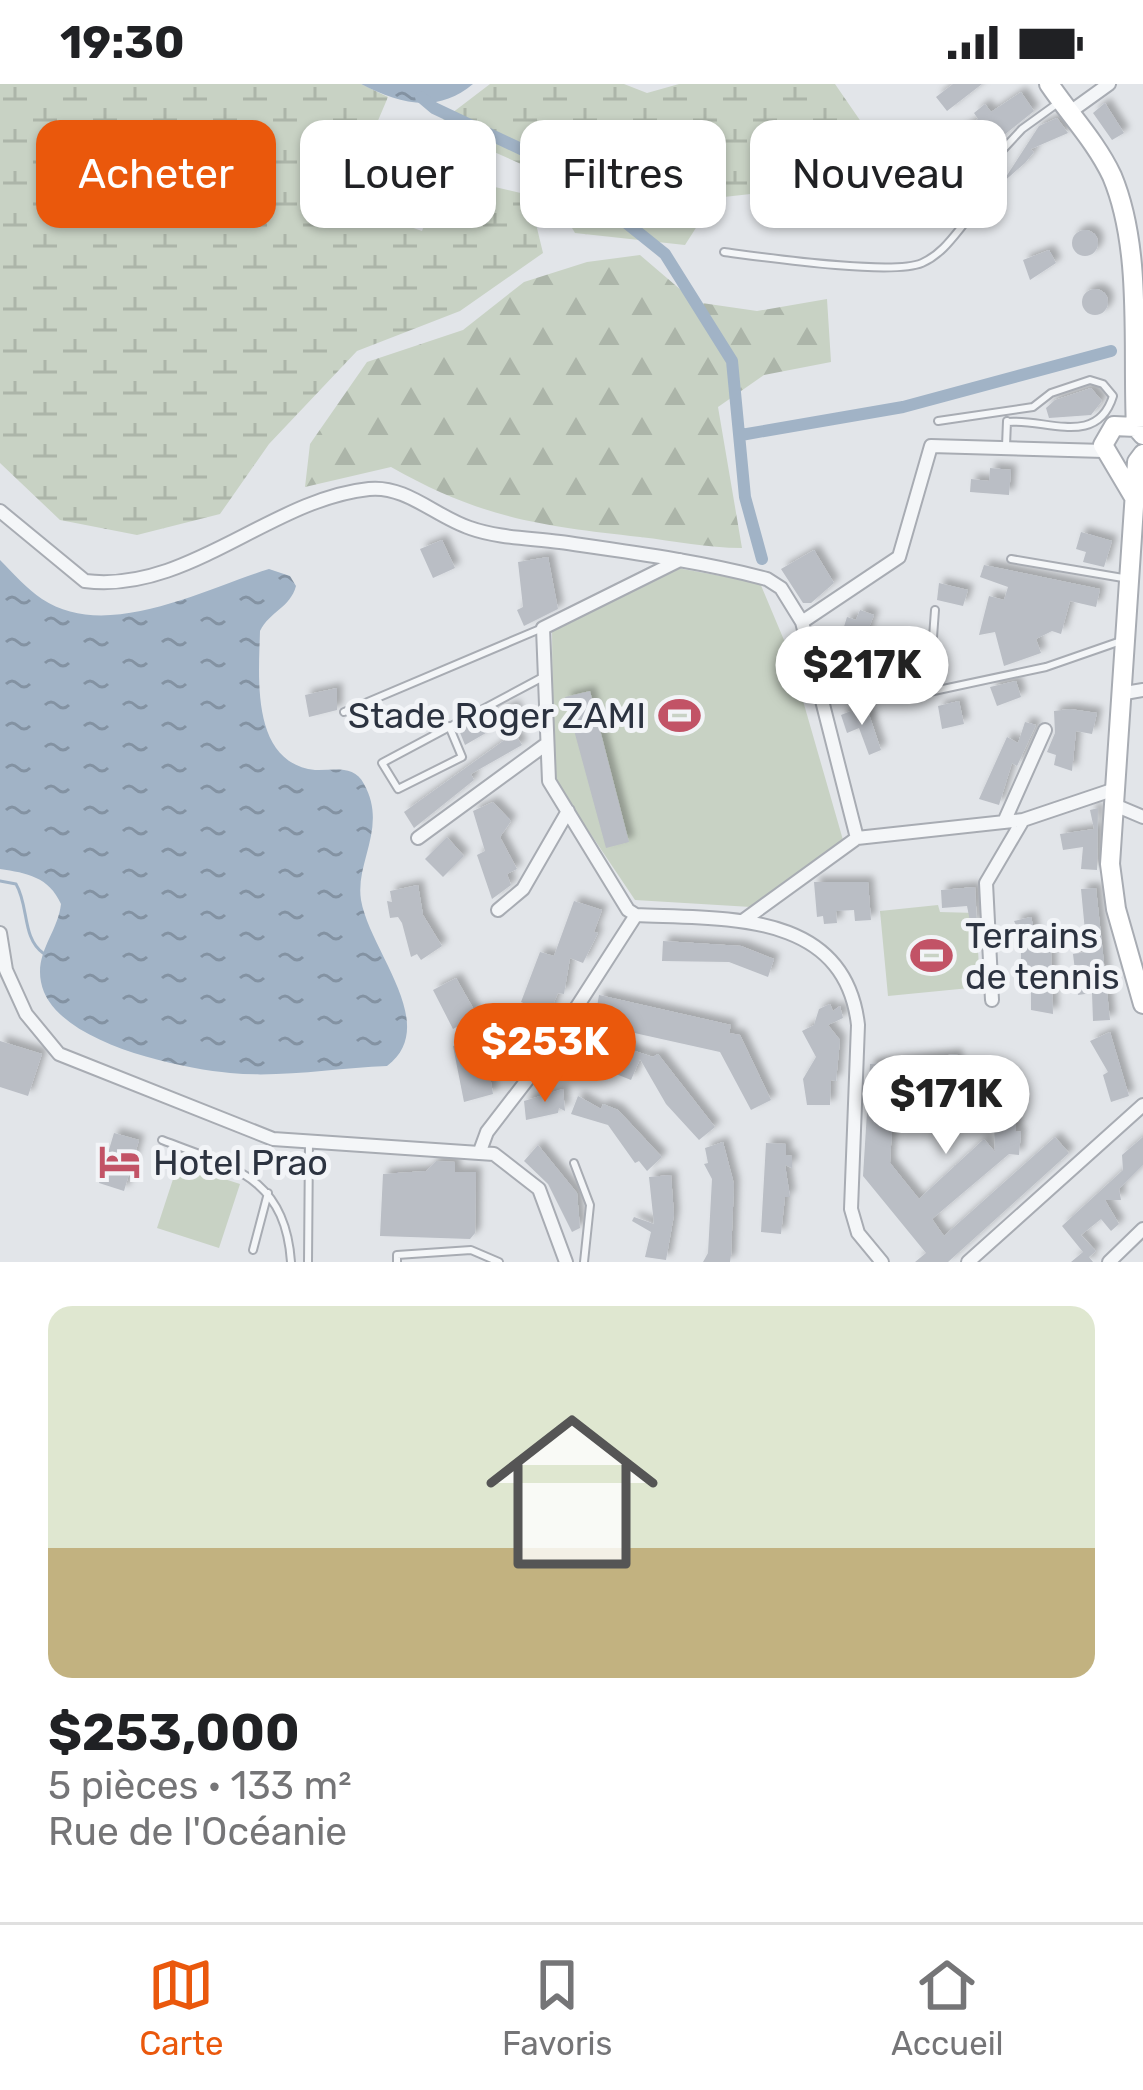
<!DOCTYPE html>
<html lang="fr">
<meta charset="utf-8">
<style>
:root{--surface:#fff;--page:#f2f2f2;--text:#202124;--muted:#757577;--line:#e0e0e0;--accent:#ea580c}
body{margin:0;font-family:Rubik,sans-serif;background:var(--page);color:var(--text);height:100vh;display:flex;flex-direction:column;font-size:45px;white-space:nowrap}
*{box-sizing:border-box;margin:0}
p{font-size:39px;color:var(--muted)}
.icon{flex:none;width:66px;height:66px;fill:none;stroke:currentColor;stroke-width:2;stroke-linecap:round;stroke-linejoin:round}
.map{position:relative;height:1178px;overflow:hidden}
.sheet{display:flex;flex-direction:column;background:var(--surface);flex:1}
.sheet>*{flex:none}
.guide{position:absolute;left:36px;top:36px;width:1071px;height:108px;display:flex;gap:24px}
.price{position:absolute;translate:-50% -102px;padding:0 27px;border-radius:42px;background:#fff;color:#222;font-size:39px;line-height:78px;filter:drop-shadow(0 3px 6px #0008)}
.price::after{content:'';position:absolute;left:50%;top:72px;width:36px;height:27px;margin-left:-18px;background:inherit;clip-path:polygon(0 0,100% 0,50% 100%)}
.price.current{background:var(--accent);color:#fff}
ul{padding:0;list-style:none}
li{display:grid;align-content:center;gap:24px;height:636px;padding:0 48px}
li span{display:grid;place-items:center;height:372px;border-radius:24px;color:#555}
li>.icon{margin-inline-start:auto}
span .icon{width:216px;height:216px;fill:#fffc;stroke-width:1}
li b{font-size:51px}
.tag{padding:0 42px;border-radius:24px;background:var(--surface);box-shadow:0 3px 9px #0004;font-size:42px;line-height:108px}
.tag.current{background:var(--accent);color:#fff}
.status{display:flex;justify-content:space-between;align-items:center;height:84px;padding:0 60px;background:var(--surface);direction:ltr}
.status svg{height:33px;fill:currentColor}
.menu{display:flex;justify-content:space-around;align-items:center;height:168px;border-top:3px solid var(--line);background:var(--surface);font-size:33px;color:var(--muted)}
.menu a{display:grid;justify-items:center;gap:6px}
.menu .current{color:var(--accent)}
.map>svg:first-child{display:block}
.grass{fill:#c8d2c4}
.forest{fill:url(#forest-firs)}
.wetland{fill:url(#wetland-marsh)}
.water{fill:url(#water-ripples)}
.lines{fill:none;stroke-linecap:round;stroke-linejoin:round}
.stream{stroke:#a1b3c6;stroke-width:3}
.canal{stroke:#a1b3c6;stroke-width:12}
.building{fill:#babec5;filter:url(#shadow)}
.service-casing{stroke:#a8acb3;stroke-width:10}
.minor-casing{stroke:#a8acb3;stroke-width:16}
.secondary-casing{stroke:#a8acb3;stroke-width:22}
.service{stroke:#f4f6f8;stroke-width:6}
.minor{stroke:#f4f6f8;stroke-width:12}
.secondary{stroke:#fff;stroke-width:18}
.labels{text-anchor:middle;stroke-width:10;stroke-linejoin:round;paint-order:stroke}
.poi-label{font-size:36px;fill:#2c3340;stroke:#f2f4f7;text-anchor:start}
</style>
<div class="status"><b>19:30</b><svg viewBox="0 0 49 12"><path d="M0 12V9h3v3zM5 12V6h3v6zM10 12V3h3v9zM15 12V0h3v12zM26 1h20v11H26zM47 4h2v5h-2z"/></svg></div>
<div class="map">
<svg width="1143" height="1178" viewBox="0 0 1143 1178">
<defs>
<pattern id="forest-firs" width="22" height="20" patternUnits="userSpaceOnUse" patternTransform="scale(3)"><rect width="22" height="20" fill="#c8d2c4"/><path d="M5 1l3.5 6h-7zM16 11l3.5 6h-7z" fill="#acb5a9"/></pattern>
<pattern id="wetland-marsh" width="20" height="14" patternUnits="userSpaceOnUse" patternTransform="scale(3)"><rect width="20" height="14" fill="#c8d2c4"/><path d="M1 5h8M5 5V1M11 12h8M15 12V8" fill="none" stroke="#acb5a9"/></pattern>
<pattern id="water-ripples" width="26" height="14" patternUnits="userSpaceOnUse" patternTransform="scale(3)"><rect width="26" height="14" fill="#a1b3c6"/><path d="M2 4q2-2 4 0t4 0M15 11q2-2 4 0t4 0" fill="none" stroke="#8392a2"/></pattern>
<filter id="shadow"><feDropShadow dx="5.5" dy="-5.5" stdDeviation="3" flood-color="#0004"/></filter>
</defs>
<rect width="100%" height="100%" fill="#e2e5e9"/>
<!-- grass -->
<path class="grass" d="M666,482L760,499L789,568L843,756L751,823L635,816L553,694L552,541Z
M938,821L940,828L976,829L980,903L888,912L880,827Z
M178,1080L240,1100L219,1164L157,1144Z"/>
<!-- forest -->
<path class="forest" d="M640,171L695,218L757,227L827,215L831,278L764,291L718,323L742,464C707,464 675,457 640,453C540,442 481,434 391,383L305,403L310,360L367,278L463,246L524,198L587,178Z"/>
<!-- wetland -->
<path class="wetland" d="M0,0H361L388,13L343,119L422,147L443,91L529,111L543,169L460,227L357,267L269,360L220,430L137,451L60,436L0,379Z
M490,0H624L647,9L679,0H835L866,45L813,103L715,114L685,161L575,149L539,88L476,60L421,74L401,112L366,118L396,52L435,42Z"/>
<!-- water -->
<path class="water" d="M361,0H473C437,30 400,20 361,0Z
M0,476C13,489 27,505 42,515C106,558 204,505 269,485L290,492L296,502C290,524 270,527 260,547C259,592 250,679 315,686C332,687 354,680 364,700C388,743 355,778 361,816C370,868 441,941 387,982C336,984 281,994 230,989C178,984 52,958 41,898C35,868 58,848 61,820C49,793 27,789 0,785Z"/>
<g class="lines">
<!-- stream -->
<path class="stream" d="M0,797L16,800C29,822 22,854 43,869"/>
<!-- canal -->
<path class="canal" d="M421,13L434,24L553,80L665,170L732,277L745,413L762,475
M741,351L903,323L1111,267"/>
</g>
<!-- building -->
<path class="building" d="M953,0H982L947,27L936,13Z
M1021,8L1034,27L993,60L988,53L963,68L952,52L978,35L974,29L985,20L991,28Z
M1105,19L1124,49L1112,56L1093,29Z
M1057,34L1068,49L1031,65L1034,68L1025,79L1002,99L1039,42Z
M965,96L973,109L954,132L946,117Z
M1072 159a13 13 0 1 1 26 0a13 13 0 1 1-26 0Z
M1049,166L1056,179L1030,196L1023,176Z
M1082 218a13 13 0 1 1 26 0a13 13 0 1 1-26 0Z
M1091,304L1102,317L1091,331L1049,334L1046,324L1055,316Z
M990,384L1011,386L1009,411L970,408L971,395L989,397Z
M1081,448L1112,457L1104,483L1083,478L1086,468L1076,465Z
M442,456L455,484L433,494L420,465Z
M814,466L834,499L811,519H803L781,485Z
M548,473L558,525L524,542L517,526L523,523L518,478Z
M984,481L1100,505L1096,523L1070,517L1061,550L1052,547L1036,555L1041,569L1004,582L995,548L979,551L989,512L1004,516L1008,503L980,493Z
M939,499L968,506L963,522L937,516Z
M860,526L874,531L857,574L860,585L827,593L823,578L834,575L847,533L856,536Z
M882,591L923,593L922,607L885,610Z
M1016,597L1021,613L997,622L990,603Z
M337,604V626L309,633L305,611Z
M590,607L629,758L606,764L565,613Z
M959,617L964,640L942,645L938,622Z
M514,621L520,634L508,638L522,661L471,690L474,696L414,744L404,728L506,655L498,642L465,661L459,646Z
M866,621L881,666L869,671L859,644L847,649L841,631Z
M1070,625L1097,629L1092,650L1076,647L1072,687L1054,681L1056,671L1047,668L1055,649L1054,627Z
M1025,638L1036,641L1017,682L1012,679L999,721L979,715L1007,653L1018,659Z
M493,718L511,737L500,753L517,785L507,790L511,801L492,815L477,771L485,767L473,727Z
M1098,724L1097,786L1081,785L1083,763L1063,766L1060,750L1094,745L1090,726Z
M447,753L464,772L443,793L425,775Z
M814,798H868L871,836L855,837L854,826L836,827L837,839L824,840L823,832L817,833Z
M418,801L423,831L442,862L421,876L417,870L411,873L402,839L398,833L390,834L387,817L392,818L390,807Z
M975,803L977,841L971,842L967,822L942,824L941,806Z
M1096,804L1110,936L1093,937L1092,909L1078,911L1073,870L1087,868L1081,805Z
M574,817L602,826L594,848L598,849L583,879L570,874L564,910L558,909L549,930L521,918L540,868L554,872Z
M1031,833L1039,866H1051L1053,930L1031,926V905H1021V851L1014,837Z
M663,857L741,862L774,875L768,893L729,878L662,877Z
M456,894L477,931L453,945L433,906Z
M599,911L731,941L729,949L740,951L771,1016L751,1026L720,968L594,940Z
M830,920L833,927L840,922L843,934L828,941L840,956L836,997L831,996L830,1021H807L803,995L816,973L802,947L814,941L819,925Z
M1110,948L1129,1012L1111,1018L1103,991L1108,988L1090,957Z
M581,949L653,973L658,970L715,1043L699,1056L666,1020L640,975L631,996L571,972Z
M481,955L496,991L490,992L493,1010L464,1018L453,962Z
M0,957L42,970L28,1012L0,1003Z
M957,970L959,1002L894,1010L890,1079L919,1115L984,1055L995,1068L992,989L1013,991L1016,1047L1021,1048L1019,1071L1009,1070L932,1135L944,1152L1055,1053L1069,1069L948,1178H915L926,1169L863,1092L870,980Z
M563,1005L565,1027L559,1024L558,1029L526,1036L524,1017Z
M578,1012L601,1025L603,1020L618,1026L662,1073L647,1087L639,1077L635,1079L608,1041L571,1030Z
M114,1049L139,1056L124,1107L99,1099Z
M1143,1053V1081L1119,1105L1121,1116H1105L1119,1140L1111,1147L1101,1135L1081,1151L1096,1167L1089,1173L1093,1178H1071L1083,1168L1062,1142L1123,1086L1122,1071Z
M723,1058L734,1100L731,1171L730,1178H703L708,1169L712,1095L704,1080L708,1079L705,1064Z
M766,1059L786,1060V1071L792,1072V1084L785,1081L790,1113H785L781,1150L761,1148Z
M538,1061L577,1109L580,1144L572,1148L548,1100L524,1077Z
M436,1077L455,1078V1088H476L475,1149L470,1155L380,1152L383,1090L426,1087Z
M671,1091L674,1131L666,1176L645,1173L651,1148L632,1137L634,1133L654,1140L649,1093Z"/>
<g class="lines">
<defs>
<path id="service" d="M724,168C762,173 892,192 922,179C940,171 951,156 963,141C976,125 984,110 981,89L1022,45L1058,19
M938,337L1033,323L1051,309L1090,296L1103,300L1113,312C1097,364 1045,334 1007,338
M1006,362L1007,337
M1011,475L1123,494
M935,526L929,608L1046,583L1118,558
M344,628L540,545
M449,642L462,673L398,705L382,679L543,593
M498,946L520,925L559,950
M505,980L538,937
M162,1056C232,1083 285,1092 291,1178
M574,1079L590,1121L584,1178
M253,1166L268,1109
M308,1178L309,1059
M397,1178V1171L471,1166L499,1178"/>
<path id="minor" d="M1070,28L1109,0
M1104,367L931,362L899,473L802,538L857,754L1023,736L1118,704
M0,427L85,497C187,510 271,415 369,405C406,401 436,433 470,444C498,454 530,454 560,458C629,468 699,477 767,495L781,504L802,538
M680,476L543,544L549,697L628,826L636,831C725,835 845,826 858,941L851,1125L858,1149L882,1178
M1125,609L1143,606
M1117,722L1143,733
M1004,738L1045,646
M418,754L545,661
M498,826L523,805L568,727
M744,836L857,754
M0,849L6,886L26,930L59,970L273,1055L494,1070L539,1105L566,1178
M992,916L986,799L1023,736
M480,1067L487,1048L544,974L636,831
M968,1178L1143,1021
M1109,1178L1143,1145"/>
<path id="secondary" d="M1049,0C1070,31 1096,58 1112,92C1143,166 1132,264 1136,343L1143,351
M1143,370L1137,378L1110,780L1116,825L1143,920
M1135,415L1103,361L1114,342L1136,343"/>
</defs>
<!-- service casing -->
<use href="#service" class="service-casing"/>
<!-- minor casing -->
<use href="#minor" class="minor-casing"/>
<!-- secondary casing -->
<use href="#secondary" class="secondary-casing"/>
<!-- service -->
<use href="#service" class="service"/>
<!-- minor -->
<use href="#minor" class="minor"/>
<!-- secondary -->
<use href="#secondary" class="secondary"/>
</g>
<!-- icons -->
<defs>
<symbol id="stadium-bare" viewBox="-9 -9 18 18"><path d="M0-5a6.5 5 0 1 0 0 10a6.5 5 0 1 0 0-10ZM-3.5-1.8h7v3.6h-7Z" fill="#c25366" stroke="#f2f4f7" stroke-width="2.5" paint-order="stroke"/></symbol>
<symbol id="hotel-bare" viewBox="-9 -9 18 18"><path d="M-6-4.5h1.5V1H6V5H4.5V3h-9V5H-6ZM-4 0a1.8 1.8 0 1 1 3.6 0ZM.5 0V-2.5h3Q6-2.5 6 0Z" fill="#c25366" stroke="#f2f4f7" stroke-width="2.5" paint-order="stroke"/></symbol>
</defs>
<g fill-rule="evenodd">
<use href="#stadium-bare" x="650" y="602" width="59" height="59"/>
<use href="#stadium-bare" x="902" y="842" width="59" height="59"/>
<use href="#hotel-bare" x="90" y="1048" width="59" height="59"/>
</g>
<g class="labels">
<!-- poi labels -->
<g class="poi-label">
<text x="646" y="644" text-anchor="end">Stade Roger ZAMI</text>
<text x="965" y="864">Terrains<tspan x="965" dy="41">de tennis</tspan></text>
<text x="153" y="1091">Hotel Prao</text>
</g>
</g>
</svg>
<b class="price" style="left:862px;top:644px">$217K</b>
<b class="price current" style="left:545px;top:1021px">$253K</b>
<b class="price" style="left:946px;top:1073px">$171K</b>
<div class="guide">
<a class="tag current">Acheter</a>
<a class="tag">Louer</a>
<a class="tag">Filtres</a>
<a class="tag">Nouveau</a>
</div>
</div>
<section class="sheet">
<ul>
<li><span style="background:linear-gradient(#dfe7d0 65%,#c2b280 0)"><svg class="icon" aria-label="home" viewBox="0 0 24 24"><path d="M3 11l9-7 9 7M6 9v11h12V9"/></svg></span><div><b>$253,000</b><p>5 pièces · 133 m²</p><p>Rue de l'Océanie</p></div></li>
</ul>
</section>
<nav class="menu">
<a class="current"><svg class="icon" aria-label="map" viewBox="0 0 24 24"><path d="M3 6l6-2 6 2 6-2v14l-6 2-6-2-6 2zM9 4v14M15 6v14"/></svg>Carte</a>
<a><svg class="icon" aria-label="saved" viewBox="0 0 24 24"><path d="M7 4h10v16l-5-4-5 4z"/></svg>Favoris</a>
<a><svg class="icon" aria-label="home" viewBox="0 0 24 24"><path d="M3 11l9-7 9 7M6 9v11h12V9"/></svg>Accueil</a>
</nav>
